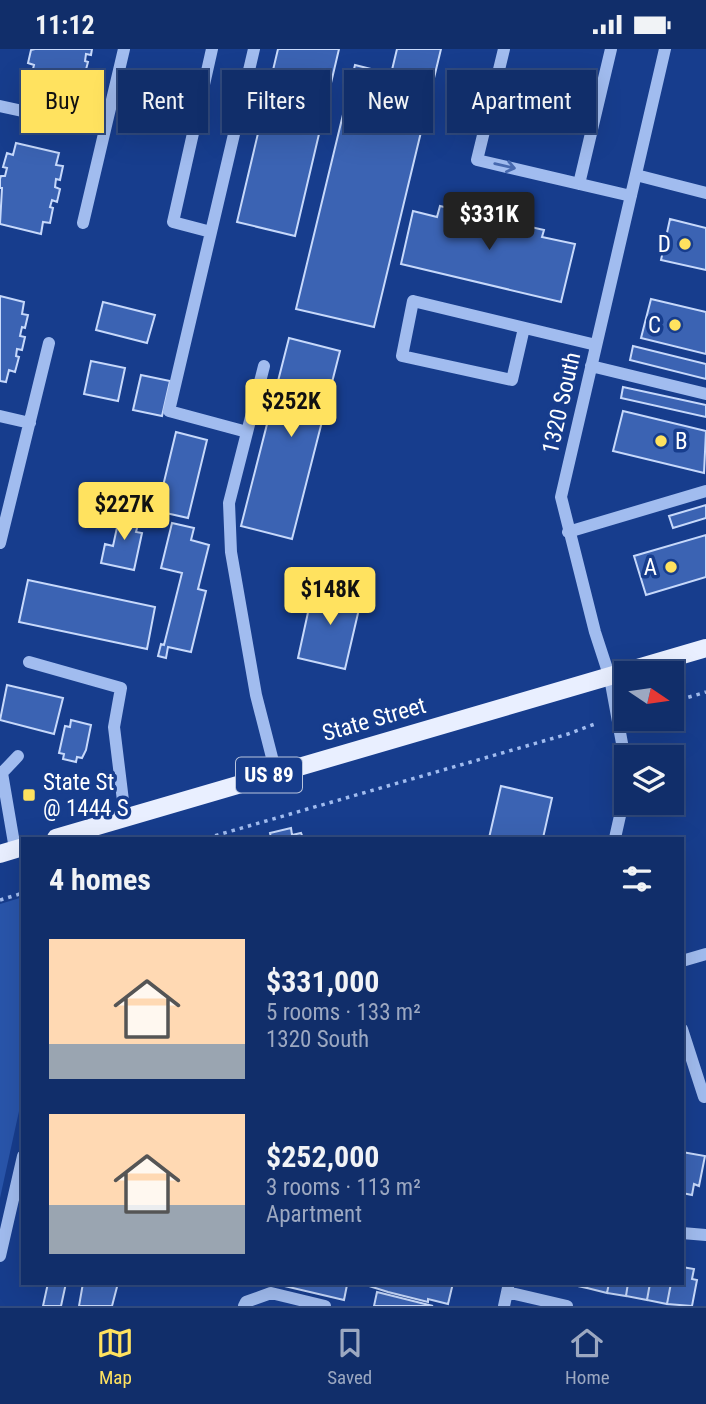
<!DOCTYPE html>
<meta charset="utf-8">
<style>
:root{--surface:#112e6a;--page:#1a3670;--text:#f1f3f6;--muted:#9ca8c1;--line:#304a7e;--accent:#ffe25f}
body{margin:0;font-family:"Roboto Condensed",sans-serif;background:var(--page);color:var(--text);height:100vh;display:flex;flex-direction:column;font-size:26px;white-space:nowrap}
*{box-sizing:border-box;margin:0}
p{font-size:23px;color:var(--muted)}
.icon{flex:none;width:38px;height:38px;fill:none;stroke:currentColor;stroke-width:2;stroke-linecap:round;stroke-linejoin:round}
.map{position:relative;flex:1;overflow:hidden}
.side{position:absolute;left:21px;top:788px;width:663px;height:448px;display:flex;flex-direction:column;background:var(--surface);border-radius:0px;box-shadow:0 7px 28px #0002,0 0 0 2px var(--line)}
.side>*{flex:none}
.guide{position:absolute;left:21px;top:21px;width:665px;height:63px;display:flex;gap:14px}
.needle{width:46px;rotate:103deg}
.tools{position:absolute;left:614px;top:612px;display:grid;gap:14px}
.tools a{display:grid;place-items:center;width:70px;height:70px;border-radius:0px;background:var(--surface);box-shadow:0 7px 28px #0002,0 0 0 2px var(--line);font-size:35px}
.price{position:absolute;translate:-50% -60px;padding:0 16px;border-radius:7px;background:var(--accent);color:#111;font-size:23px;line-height:46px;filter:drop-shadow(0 2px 4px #0008)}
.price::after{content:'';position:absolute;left:50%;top:42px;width:21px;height:16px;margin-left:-10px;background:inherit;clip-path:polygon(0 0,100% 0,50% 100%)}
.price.on{background:#222;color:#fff}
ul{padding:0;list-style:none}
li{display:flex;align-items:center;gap:21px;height:175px;padding:0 28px}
li span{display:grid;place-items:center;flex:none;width:196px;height:140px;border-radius:0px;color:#555}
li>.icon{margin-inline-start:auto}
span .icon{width:84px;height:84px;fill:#fffc;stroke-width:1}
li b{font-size:30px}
h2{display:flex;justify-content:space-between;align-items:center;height:84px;padding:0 28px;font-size:30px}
.chip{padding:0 24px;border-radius:0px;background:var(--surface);box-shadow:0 7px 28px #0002,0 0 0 2px var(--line);font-size:24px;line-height:63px}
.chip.on{background:var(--accent);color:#111}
.status{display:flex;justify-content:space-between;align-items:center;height:49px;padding:0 35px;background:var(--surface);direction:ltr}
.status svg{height:19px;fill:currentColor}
.menu{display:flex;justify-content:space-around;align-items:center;height:98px;border-top:2px solid var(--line);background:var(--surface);font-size:19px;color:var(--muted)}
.menu a{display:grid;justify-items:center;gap:4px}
.menu .on{color:var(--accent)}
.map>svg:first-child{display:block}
.green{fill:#2955ab}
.building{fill:#3b63b3;stroke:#c7d9fb;stroke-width:2}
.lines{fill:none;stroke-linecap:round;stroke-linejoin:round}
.path{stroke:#a1bcef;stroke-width:3.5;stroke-dasharray:3.5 5;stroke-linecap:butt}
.minor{stroke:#a1bcef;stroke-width:12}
.major{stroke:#e9efff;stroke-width:18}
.oneway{stroke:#4769af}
.poi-dot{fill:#ffe25f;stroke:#173d8d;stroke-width:2.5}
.labels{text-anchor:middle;stroke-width:7;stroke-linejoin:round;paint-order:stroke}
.shield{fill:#173d8d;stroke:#b9c5dd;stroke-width:2}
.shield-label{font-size:21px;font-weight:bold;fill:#fff}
.poi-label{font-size:23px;fill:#fff;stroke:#173d8d;text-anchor:end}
.street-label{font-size:23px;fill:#fff;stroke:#173d8d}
</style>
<div class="status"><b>11:12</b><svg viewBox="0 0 49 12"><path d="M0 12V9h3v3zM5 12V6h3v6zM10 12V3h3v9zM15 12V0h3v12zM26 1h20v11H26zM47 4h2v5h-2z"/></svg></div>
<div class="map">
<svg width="706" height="1257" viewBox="0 0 706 1257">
<rect width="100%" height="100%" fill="#173d8d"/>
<!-- green -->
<path class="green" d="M23,848V1044L0,1149V855Z"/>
<!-- building -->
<path class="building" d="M35,0H92L91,6L86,5L85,12L88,13L84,28L78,27L75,38L31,28L34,16L28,14L31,1Z
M278,0H339L295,187L237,173Z
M397,0H441L374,278L296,260L355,16L391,25Z
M16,94L59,104L56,116L63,117L60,131L56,130L55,138L60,140L57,153L52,151L50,158L53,159L50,174L43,173L41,185L0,175L2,139H0V130L1,127H5L7,119L3,118L7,104L13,106Z
M440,157L544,181L542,188L575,195L561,253L401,215L413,162L437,168Z
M670,170L706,179V221L661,211Z
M0,247L24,253L22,265L28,266L25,279L22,278L20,287L25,288L22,301L17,300L16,307L19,308L15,323L9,321L6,333L0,332Z
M651,250L706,263V305L641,289Z
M103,253L155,266L147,294L96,281Z
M289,289L340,302L292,490L241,477Z
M633,297L706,315V330L630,311Z
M91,312L125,319L118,352L84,345Z
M141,326L170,332L162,367L133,361Z
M623,338L706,356V368L621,349Z
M623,362L706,382L704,424L613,402Z
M176,383L207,391L188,469L157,462Z
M706,456V469L673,479L669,467Z
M121,460L141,464L136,483L142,484L134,521L101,514L105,495L113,497Z
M172,474L194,479L191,491L209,496L198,540L206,542L191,603L168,598L166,609L158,607L161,595L164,596L182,524L161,519Z
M706,486V528L646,546L634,507Z
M28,531L155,558L147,600L19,573Z
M314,536L362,547L345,620L298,609Z
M7,636L63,649L54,685L0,671Z
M71,671L91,676L86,701L82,709L77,708L76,713L63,710L64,705L59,704L65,677L70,678Z
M501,737L552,749L543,789H489Z
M291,779L292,786L301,784L303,789H271L270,784Z
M682,1103L705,1107L699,1137L694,1135L692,1146L682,1144Z
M682,1218L694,1220L692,1230L697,1231L692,1257L667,1255L671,1234H682Z
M48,1234H66L61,1257H43Z
M83,1234H118L112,1257H79Z
M280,1234H336L347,1236L344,1251L280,1236Z
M369,1234H453L448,1255L428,1250V1253L388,1243L369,1237Z
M564,1234H588L587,1239Z
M588,1234H609L607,1244L587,1239Z
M609,1234H628L626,1247L607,1244Z
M628,1234H650L647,1251L626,1247Z
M650,1234H671L667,1255L647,1251Z
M377,1243L433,1257H374Z"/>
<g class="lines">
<!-- path -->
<path class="path" d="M672,653L706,643
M207,789L568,685L595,675
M0,851L23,844"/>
<!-- minor -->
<path class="minor" d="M504,0L477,111L631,147
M0,57L105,80
M636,126L706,144
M579,135L611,0
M83,174L124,0
M211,183L173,173L212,0
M524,279L512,331L402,307L413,252C474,267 535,281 596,296
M264,317L229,454L231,503L256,646L276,724
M591,317L706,345
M0,367L30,374
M247,383L169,362L254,0
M568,483L706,442
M0,494L49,294
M29,613L121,639L114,678L125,768
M626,716L610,629L595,583L561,448L665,0
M615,789L626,740
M15,800L2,724L18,707
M682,912L706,905
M682,980L704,1048
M682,1184L706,1186
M0,1207L23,1107
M507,1243L567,1257
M244,1257L246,1253L271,1244L325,1257
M504,1257L509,1234"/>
<!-- major -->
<path class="major" d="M56,789L706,599
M0,805L23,798"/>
</g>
<!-- one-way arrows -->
<defs><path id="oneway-shaft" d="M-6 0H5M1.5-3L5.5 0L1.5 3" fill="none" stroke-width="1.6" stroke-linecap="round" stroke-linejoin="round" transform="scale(1.75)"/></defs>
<use class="oneway" href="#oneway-shaft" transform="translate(505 117) rotate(13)"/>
<!-- markers -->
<g class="poi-dot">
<circle cx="685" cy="195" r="7"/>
<circle cx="675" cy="276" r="7"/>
<circle cx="661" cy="392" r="7"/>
<circle cx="671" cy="518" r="7"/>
<rect x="22" y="739" width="14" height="14" rx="3.5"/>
</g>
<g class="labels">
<!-- shield labels -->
<rect class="shield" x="236" y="708.5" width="66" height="35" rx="5"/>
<g class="shield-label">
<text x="269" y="733">US 89</text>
</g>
<!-- poi labels -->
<g class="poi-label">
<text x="671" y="203">D</text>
<text x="661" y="284">C</text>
<text x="675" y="400" text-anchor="start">B</text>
<text x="657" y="526">A</text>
<text x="43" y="741" text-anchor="start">State St<tspan x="43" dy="26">@ 1444 S</tspan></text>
</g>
<!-- street labels -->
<g class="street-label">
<text transform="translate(561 354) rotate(-77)" y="8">1320 South</text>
<text transform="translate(374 670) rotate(-16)" y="8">State Street</text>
</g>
</g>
</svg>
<div class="tools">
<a><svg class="needle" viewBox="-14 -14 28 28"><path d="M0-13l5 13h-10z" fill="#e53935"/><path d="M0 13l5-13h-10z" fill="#9ca8c1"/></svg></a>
<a><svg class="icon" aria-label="layers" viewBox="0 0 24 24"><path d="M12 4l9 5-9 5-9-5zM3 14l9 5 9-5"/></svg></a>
</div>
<b class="price on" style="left:489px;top:203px">$331K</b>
<b class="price" style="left:291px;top:390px">$252K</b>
<b class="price" style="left:124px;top:493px">$227K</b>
<b class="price" style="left:330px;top:578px">$148K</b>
<div class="guide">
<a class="chip on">Buy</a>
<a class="chip">Rent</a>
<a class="chip">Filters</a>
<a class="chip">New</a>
<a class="chip">Apartment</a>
</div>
<section class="side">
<h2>4 homes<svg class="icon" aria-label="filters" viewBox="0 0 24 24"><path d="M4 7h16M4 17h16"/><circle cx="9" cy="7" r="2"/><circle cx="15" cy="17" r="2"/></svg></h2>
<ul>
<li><span style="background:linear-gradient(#ffd9b3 75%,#9aa5b1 0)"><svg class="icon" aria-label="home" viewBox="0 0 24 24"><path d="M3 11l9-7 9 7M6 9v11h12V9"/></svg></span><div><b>$331,000</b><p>5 rooms · 133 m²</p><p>1320 South</p></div></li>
<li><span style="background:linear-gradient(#ffd9b3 65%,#9aa5b1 0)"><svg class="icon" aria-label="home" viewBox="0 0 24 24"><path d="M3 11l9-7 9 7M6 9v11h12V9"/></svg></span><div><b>$252,000</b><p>3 rooms · 113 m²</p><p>Apartment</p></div></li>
</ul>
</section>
</div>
<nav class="menu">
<a class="on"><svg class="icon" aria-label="map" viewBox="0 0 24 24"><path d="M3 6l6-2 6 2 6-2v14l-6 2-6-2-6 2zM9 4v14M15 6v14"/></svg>Map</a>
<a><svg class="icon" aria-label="saved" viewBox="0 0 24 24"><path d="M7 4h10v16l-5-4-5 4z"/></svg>Saved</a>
<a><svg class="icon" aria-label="home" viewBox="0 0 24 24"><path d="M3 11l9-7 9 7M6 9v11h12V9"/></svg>Home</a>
</nav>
